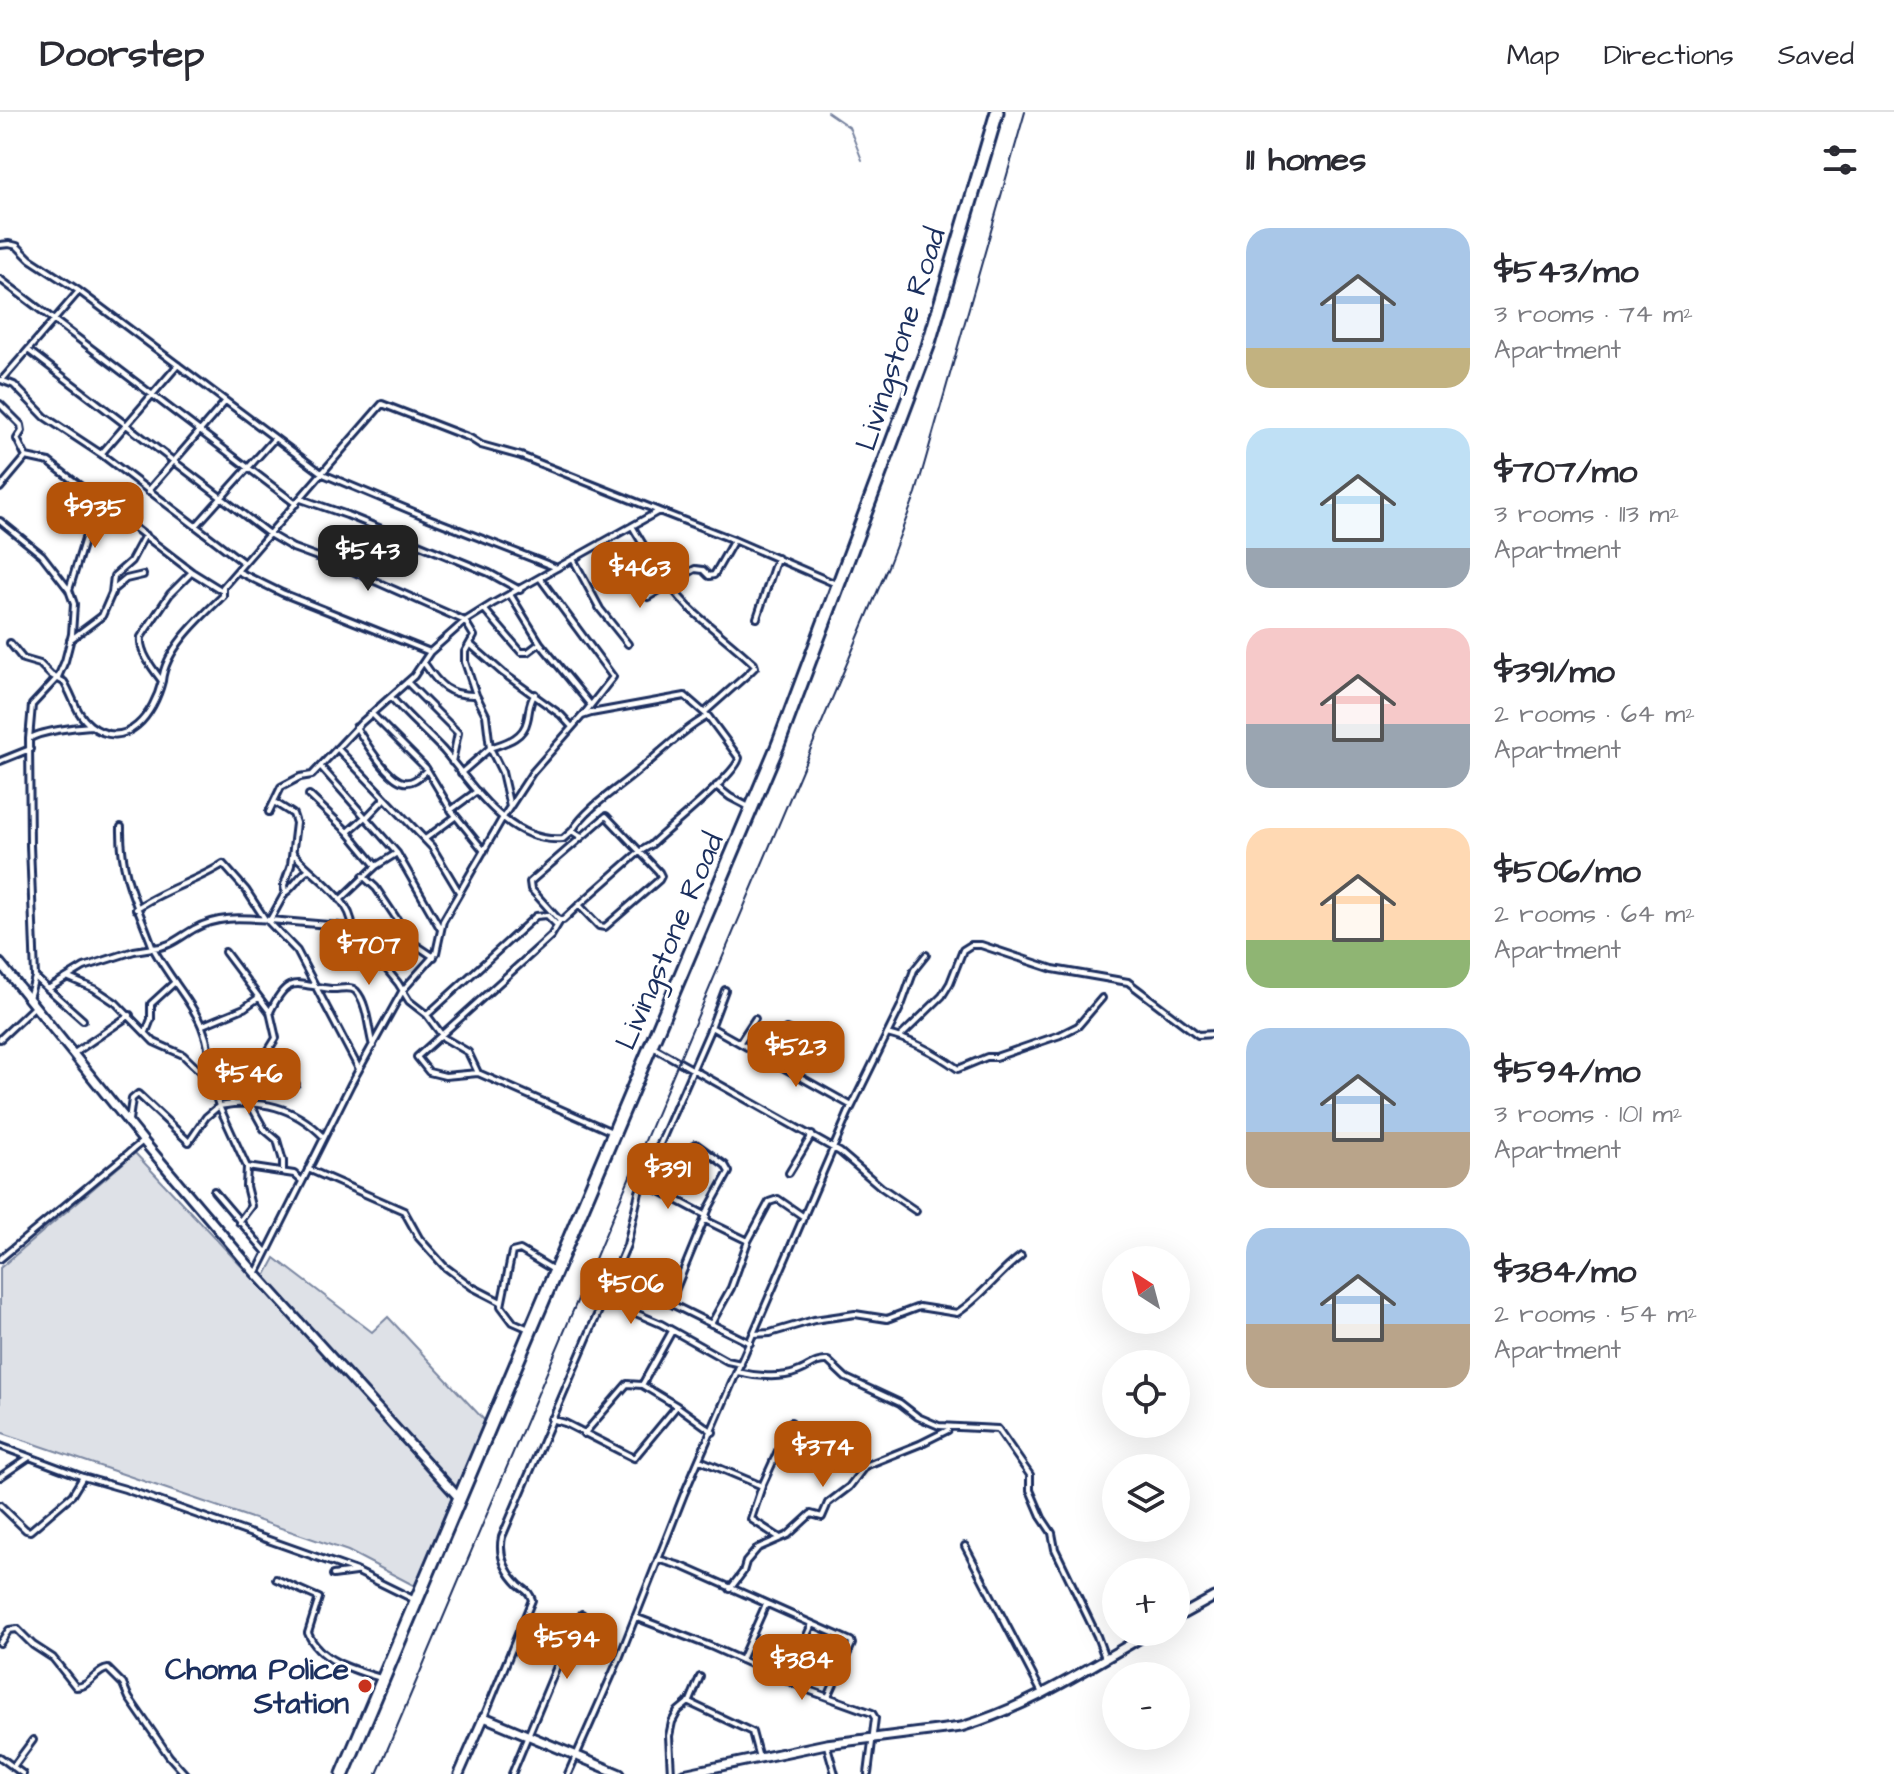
<!DOCTYPE html>
<meta charset="utf-8">
<style>
:root{--surface:#fff;--page:#f7f7f7;--text:#2b2b33;--muted:#7c7c81;--line:#e1e1e2;--accent:#b45309}
body{margin:0;font-family:"Architects Daughter",sans-serif;background:var(--page);color:var(--text);height:100vh;display:flex;flex-direction:column;font-size:30px;white-space:nowrap}
*{box-sizing:border-box;margin:0}
p{font-size:26px;color:var(--muted)}
.icon{flex:none;width:44px;height:44px;fill:none;stroke:currentColor;stroke-width:2;stroke-linecap:round;stroke-linejoin:round}
.map{position:relative;flex:1;overflow:hidden}
.side{display:flex;flex-direction:column;background:var(--surface);width:680px}
.side>*{flex:none}
.needle{width:52px;rotate:324deg}
.tools{position:absolute;left:1102px;top:1134px;display:grid;gap:16px}
.tools a{display:grid;place-items:center;width:88px;height:88px;border-radius:50%;background:var(--surface);box-shadow:0 8px 32px #0002;font-size:40px}
.price{position:absolute;translate:-50% -68px;padding:0 18px;border-radius:16px;background:var(--accent);color:#fff;font-size:26px;line-height:52px;filter:drop-shadow(0 2px 4px #0008)}
.price::after{content:'';position:absolute;left:50%;top:48px;width:24px;height:18px;margin-left:-12px;background:inherit;clip-path:polygon(0 0,100% 0,50% 100%)}
.price.selected{background:#222;color:#fff}
ul{padding:0;list-style:none}
li{display:flex;align-items:center;gap:24px;height:200px;padding:0 32px}
li span{display:grid;place-items:center;flex:none;width:224px;height:160px;border-radius:24px;color:#555}
li>.icon{margin-inline-start:auto}
span .icon{width:96px;height:96px;fill:#fffc;stroke-width:1}
li b{font-size:34px}
h2{display:flex;justify-content:space-between;align-items:center;height:96px;padding:0 32px;font-size:34px}
header{display:flex;align-items:center;gap:48px;box-sizing:border-box;height:112px;padding:0 40px;background:var(--surface);border-bottom:2px solid var(--line)}
header strong{font-size:38px}
nav{display:flex;gap:44px;margin-inline-start:auto;font-size:28px}
main{display:flex;flex:1;min-height:0}
.map>svg:first-child{display:block}
.green{fill:#dee1e7;stroke:#7c88a2;stroke-width:2}
.lines{fill:none;stroke-linecap:round;stroke-linejoin:round}
.stream{stroke:#77839f;stroke-width:2}
.street-casing{stroke:#1b2f5e;stroke-width:10}
.secondary-casing{stroke:#1b2f5e;stroke-width:13}
.highway-casing{stroke:#1b2f5e;stroke-width:17}
.street{stroke:#fff;stroke-width:4}
.secondary{stroke:#fff;stroke-width:7}
.highway{stroke:#fff;stroke-width:11}
.rail{stroke:#1b2f5e;stroke-width:2}
.poi-dot{fill:#c8321e;stroke:#fff;stroke-width:3}
.labels{text-anchor:middle;stroke-width:6;stroke-linejoin:round;paint-order:stroke}
.street-label{font-size:30px;fill:#1b2f5e;stroke:#fff}
.poi-label{font-size:30px;font-weight:bold;fill:#1b2f5e;stroke:#fff;text-anchor:end}
</style>
<header>
<strong>Doorstep</strong>
<nav><a>Map</a><a>Directions</a><a>Saved</a></nav>
</header>
<main>
<div class="map">
<svg width="1214" height="1662" viewBox="0 0 1214 1662">
<rect width="100%" height="100%" fill="#fff"/>
<filter id="ink" filterUnits="userSpaceOnUse"><feTurbulence type="fractalNoise" baseFrequency=".0125" numOctaves="2"/><feDisplacementMap in="SourceGraphic" scale="16" xChannelSelector="R" yChannelSelector="G"/><feConvolveMatrix kernelMatrix="1 2 1 2 8 2 1 2 1" color-interpolation-filters="sRGB"/></filter>
<g filter="url(#ink)">
<!-- green -->
<path class="green" d="M135,1041L260,1174L275,1146L372,1220L388,1205L485,1309L417,1475L348,1439L0,1320V1156Z"/>
<g class="lines">
<!-- stream -->
<path class="stream" d="M827,0L849,15L862,48"/>
<defs>
<path id="street" d="M0,133L9,132L17,134L30,147L79,179L2,268
M0,167L296,392
M79,179L323,362L426,405L557,456
M28,238L269,422L293,436L334,451L465,509L474,524L465,540V550L476,583L486,603L490,636C504,631 523,627 527,609C530,598 528,592 535,582
M1,268L14,273L45,305L101,342L244,451
M0,292L21,313L22,319L17,327L26,345L49,350L192,460L221,478
M101,342L178,253
M0,376L26,345
M148,379L225,290
M301,387L347,403L489,461L520,478
M0,409L42,443L69,478L74,492L72,522L65,549L58,565L32,593L29,627L30,733L35,865L29,886
M196,414L274,327
M632,414C650,444 669,478 696,502C715,519 735,534 754,552L755,555L749,561L705,600
M601,431L618,456L648,485L695,457L703,458L709,464L714,463L734,428
M573,447L600,497L628,532
M237,459L282,481L430,540L414,564L361,611L312,663L300,665L281,675L269,700
M540,466L613,565L584,602
M114,477L126,467L143,463
M69,478L97,387
M511,484L540,531L589,591
M484,497L521,540H528L540,531
M757,506L777,446
M70,528L102,504L112,481L114,464L131,449L145,423
M10,531L23,547L40,552L51,563L64,570C73,584 76,602 90,613C127,641 154,601 162,569C153,557 139,540 141,525L170,482L192,460
M471,533L503,561L561,603L572,615
M430,540L465,509L492,492L659,399L734,428L836,472
M424,551C439,573 448,584 476,583
M162,569C165,537 201,505 223,484V475L382,292L470,326L481,333L521,344L659,399
M407,570L458,621L452,650
M391,585C407,604 426,620 443,638C474,674 508,732 563,727L572,719L581,725
M372,602L426,656L451,698L484,739
M356,615C364,628 388,668 404,670C413,672 420,664 427,658
M29,627C40,619 76,615 91,614
M337,636L432,735L459,780
M0,649L30,637
M321,655L397,741
M461,661L490,636L502,660L510,695
M716,674L730,685L751,696
M309,683L348,720L376,754L340,788
M274,690L293,702L296,711L291,753L284,773L285,781L270,808L352,815L398,871L409,889L427,903L444,926L468,940L478,961
M451,698L477,679
M366,706L384,687
M572,719C588,694 616,678 638,659C662,640 681,619 708,604L739,646C737,662 666,718 651,733L639,740L579,793L599,814L605,815L659,768L661,764L659,760L606,704L530,770L531,777L559,808H563L579,793
M348,720L365,705
M425,727L455,705
M293,741C309,761 353,787 352,815
M376,754L397,741L440,816
M363,764L376,776L413,831L434,845
M285,781C296,773 298,765 308,758
M136,797C162,778 195,770 223,752L246,778L265,807
M268,809L297,839L359,957
M560,809L551,824L539,835L417,945L429,960L445,964L478,961L612,1020
M225,840L270,900L276,926L268,939L237,973L231,992
M35,865L48,877L84,855L134,839L153,836C137,792 120,763 121,715
M69,866L95,877L116,891L154,930L183,943L211,970C212,902 182,889 153,836C170,835 180,825 194,817C219,803 243,806 270,808
M48,877L83,908
M270,900C288,861 296,873 331,877C339,878 350,873 356,879C368,892 368,918 373,934
M427,903L536,804L547,803L557,813
M203,913L244,896L258,886
M711,915L852,994
M786,917L801,922L811,931L794,959
M146,920L151,907V892L175,870
M887,922C912,928 937,942 958,957L987,945H996L1060,923L1078,914L1102,886
M900,925L942,884L950,871L963,838L971,833H981L1053,857L1128,870L1198,923L1214,922
M0,927L35,894
M740,930L755,907
M651,934L840,1040L881,1075L916,1099
M73,942L130,903
M255,953C265,960 283,963 296,972
M211,970L219,994C262,987 293,994 324,1025
M249,990L264,1017L277,1028L283,1049V1060
M129,1008L132,987L138,982L189,1030L206,1005L219,994L247,1055L294,1062L302,1069
M308,1057L404,1099L419,1126L444,1154L472,1175L501,1190
M789,1061L812,1023
M643,1070L707,1104
M214,1079L266,1140
M705,1108L748,1129
M239,1110L251,1094L246,1074L247,1055
M0,1147L143,1029
M257,1160L351,972L403,878L436,841L443,809L502,707L532,661L582,604L591,601L685,584L708,604
M613,1163L750,1231
M603,1187L661,1212L727,1249L741,1252
M670,1191L709,1096L729,1060L725,1053L696,1032
M711,1212L731,1176L748,1129L769,1090L778,1087L804,1105
M529,1217L513,1210L501,1194L512,1140L520,1138L552,1157
M672,1219L642,1273L677,1294L713,1320
M754,1222L770,1221L814,1208L855,1202L887,1207L919,1195L957,1201C981,1186 998,1161 1021,1144
M737,1260C754,1264 780,1267 797,1260C809,1256 815,1248 828,1249L846,1266L900,1291L918,1305L939,1314L998,1317L1030,1363V1378L1042,1406L1052,1421L1055,1437L1097,1524L1105,1546
M551,1307L565,1311L634,1346L677,1294
M584,1322L627,1272L642,1273
M0,1334L83,1365L125,1377L356,1459L415,1488
M700,1348L762,1374L791,1310
M0,1365L28,1346
M762,1374L751,1407L780,1426
M0,1393L26,1418L30,1419L72,1383L83,1365
M965,1434L1042,1581
M658,1447L684,1455L851,1529L852,1532L828,1585
M333,1463L355,1460
M276,1467L319,1486L308,1521C319,1549 354,1558 381,1566
M730,1477L743,1460L746,1450L758,1436L788,1423L811,1402L822,1405L828,1391L849,1375L865,1354L920,1332L948,1318
M635,1505L710,1534L811,1579L872,1601L875,1606L868,1662
M0,1531L9,1518L17,1517L33,1533L53,1546L76,1575C90,1575 96,1558 108,1557L123,1572L129,1586L169,1644L185,1662
M741,1548L766,1492
M787,1569L812,1512
M688,1590L752,1620L759,1646
M484,1605L532,1488C529,1479 526,1479 519,1473C506,1460 498,1444 502,1425L627,1133L639,1080L710,918L725,878
M827,1634L835,1662
M0,1645L23,1662
M13,1655L33,1628
M512,1662L558,1552L582,1502
M568,1662L618,1549L684,1382L848,1002L901,894L914,858L926,843
M671,1662L669,1624L672,1610L678,1599L690,1589L700,1565"/>
<path id="secondary" d="M0,851L145,1031L256,1162L459,1386
M1176,1506L1214,1485
M459,1662L484,1605L620,1662
M683,1662L826,1632L961,1615C1029,1595 1090,1555 1151,1520"/>
<path id="highway" d="M343,1662L778,633L928,234L997,0"/>
</defs>
<!-- street casing -->
<use href="#street" class="street-casing"/>
<!-- secondary casing -->
<use href="#secondary" class="secondary-casing"/>
<!-- highway casing -->
<use href="#highway" class="highway-casing"/>
<!-- street -->
<use href="#street" class="street"/>
<!-- secondary -->
<use href="#secondary" class="secondary"/>
<!-- highway -->
<use href="#highway" class="highway"/>
<!-- rail -->
<path class="rail" d="M377,1662L889,452L916,381L1025,0"/>
</g>
</g>
<!-- markers -->
<circle class="poi-dot" cx="365" cy="1574" r="8"/>
<g class="labels">
<!-- street labels -->
<g class="street-label">
<text transform="translate(900 227) rotate(-72)" y="10">Livingstone Road</text>
<text transform="translate(669 829) rotate(-67)" y="10">Livingstone Road</text>
</g>
<!-- poi labels -->
<g class="poi-label">
<text x="349" y="1567">Choma Police<tspan x="349" dy="34">Station</tspan></text>
</g>
</g>
</svg>
<div class="tools">
<a><svg class="needle" viewBox="-14 -14 28 28"><path d="M0-13l5 13h-10z" fill="#e53935"/><path d="M0 13l5-13h-10z" fill="#7c7c81"/></svg></a>
<a><svg class="icon" aria-label="locate" viewBox="0 0 24 24"><circle cx="12" cy="12" r="6"/><path d="M12 2v4M12 18v4M2 12h4M18 12h4"/></svg></a>
<a><svg class="icon" aria-label="layers" viewBox="0 0 24 24"><path d="M12 4l9 5-9 5-9-5zM3 14l9 5 9-5"/></svg></a>
<a>+</a>
<a>−</a>
</div>
<b class="price" style="left:95px;top:438px">$935</b>
<b class="price selected" style="left:368px;top:481px">$543</b>
<b class="price" style="left:640px;top:498px">$463</b>
<b class="price" style="left:369px;top:875px">$707</b>
<b class="price" style="left:796px;top:977px">$523</b>
<b class="price" style="left:249px;top:1004px">$546</b>
<b class="price" style="left:668px;top:1099px">$391</b>
<b class="price" style="left:631px;top:1214px">$506</b>
<b class="price" style="left:823px;top:1377px">$374</b>
<b class="price" style="left:567px;top:1569px">$594</b>
<b class="price" style="left:802px;top:1590px">$384</b>
</div>
<section class="side">
<h2>11 homes<svg class="icon" aria-label="filters" viewBox="0 0 24 24"><path d="M4 7h16M4 17h16"/><circle cx="9" cy="7" r="2"/><circle cx="15" cy="17" r="2"/></svg></h2>
<ul>
<li><span style="background:linear-gradient(#a9c7e8 75%,#c2b280 0)"><svg class="icon" aria-label="home" viewBox="0 0 24 24"><path d="M3 11l9-7 9 7M6 9v11h12V9"/></svg></span><div><b>$543/mo</b><p>3 rooms · 74 m²</p><p>Apartment</p></div></li>
<li><span style="background:linear-gradient(#bfe0f5 75%,#9aa5b1 0)"><svg class="icon" aria-label="home" viewBox="0 0 24 24"><path d="M3 11l9-7 9 7M6 9v11h12V9"/></svg></span><div><b>$707/mo</b><p>3 rooms · 113 m²</p><p>Apartment</p></div></li>
<li><span style="background:linear-gradient(#f6c9c9 60%,#9aa5b1 0)"><svg class="icon" aria-label="home" viewBox="0 0 24 24"><path d="M3 11l9-7 9 7M6 9v11h12V9"/></svg></span><div><b>$391/mo</b><p>2 rooms · 64 m²</p><p>Apartment</p></div></li>
<li><span style="background:linear-gradient(#ffd9b3 70%,#8fb573 0)"><svg class="icon" aria-label="home" viewBox="0 0 24 24"><path d="M3 11l9-7 9 7M6 9v11h12V9"/></svg></span><div><b>$506/mo</b><p>2 rooms · 64 m²</p><p>Apartment</p></div></li>
<li><span style="background:linear-gradient(#a9c7e8 65%,#b9a48a 0)"><svg class="icon" aria-label="home" viewBox="0 0 24 24"><path d="M3 11l9-7 9 7M6 9v11h12V9"/></svg></span><div><b>$594/mo</b><p>3 rooms · 101 m²</p><p>Apartment</p></div></li>
<li><span style="background:linear-gradient(#a9c7e8 60%,#b9a48a 0)"><svg class="icon" aria-label="home" viewBox="0 0 24 24"><path d="M3 11l9-7 9 7M6 9v11h12V9"/></svg></span><div><b>$384/mo</b><p>2 rooms · 54 m²</p><p>Apartment</p></div></li>
</ul>
</section>
</main>
